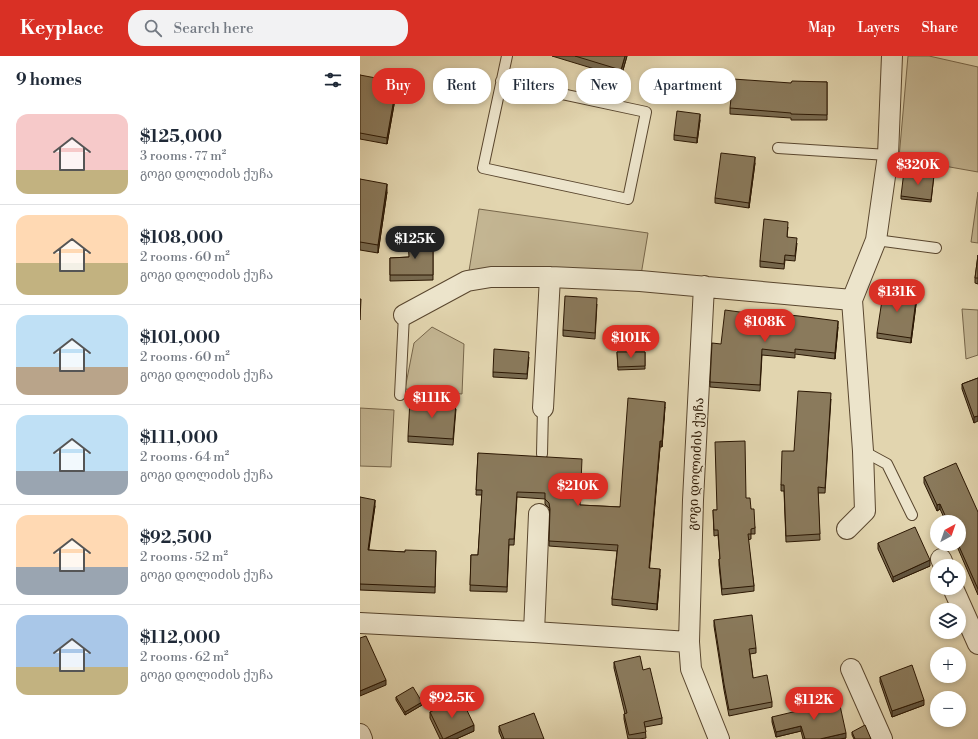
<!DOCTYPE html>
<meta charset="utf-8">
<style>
:root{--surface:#fff;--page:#f2f2f3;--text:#1f2937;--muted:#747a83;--line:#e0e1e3;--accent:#d93025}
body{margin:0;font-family:"Libre Bodoni","Noto Serif Georgian",serif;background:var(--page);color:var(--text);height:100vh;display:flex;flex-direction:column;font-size:15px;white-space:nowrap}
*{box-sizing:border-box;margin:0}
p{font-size:13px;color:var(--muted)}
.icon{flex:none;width:22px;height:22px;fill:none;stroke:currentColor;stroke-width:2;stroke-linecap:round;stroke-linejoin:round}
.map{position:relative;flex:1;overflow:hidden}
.side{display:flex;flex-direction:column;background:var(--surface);width:360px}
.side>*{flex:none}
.guide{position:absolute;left:12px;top:12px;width:380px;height:36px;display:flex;gap:8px}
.needle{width:26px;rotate:40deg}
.fabs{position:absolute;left:570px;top:459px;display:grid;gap:8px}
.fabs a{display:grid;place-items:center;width:36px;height:36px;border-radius:50%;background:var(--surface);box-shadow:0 2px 6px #0003;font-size:20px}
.price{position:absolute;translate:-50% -34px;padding:0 9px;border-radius:14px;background:var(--accent);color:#fff;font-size:13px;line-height:26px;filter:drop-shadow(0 1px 2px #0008)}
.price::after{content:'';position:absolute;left:50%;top:24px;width:12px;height:9px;margin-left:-6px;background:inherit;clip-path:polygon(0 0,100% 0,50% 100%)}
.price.on{background:#222;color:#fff}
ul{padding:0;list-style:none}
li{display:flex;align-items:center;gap:12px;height:100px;padding:0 16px}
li+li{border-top:1px solid var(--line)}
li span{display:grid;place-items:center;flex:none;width:112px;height:80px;border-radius:12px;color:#555}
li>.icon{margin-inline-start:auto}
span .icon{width:48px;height:48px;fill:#fffc;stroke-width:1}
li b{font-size:17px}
h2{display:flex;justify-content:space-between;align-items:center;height:48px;padding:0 16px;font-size:17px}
.pill{padding:0 14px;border-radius:16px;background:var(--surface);box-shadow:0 2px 6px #0003;font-size:14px;line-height:36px}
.pill.on{background:var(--accent);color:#fff}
header{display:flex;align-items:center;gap:24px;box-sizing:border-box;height:56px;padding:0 20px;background:var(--accent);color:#fff}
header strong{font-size:19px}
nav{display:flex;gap:22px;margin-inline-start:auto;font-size:14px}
.search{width:280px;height:36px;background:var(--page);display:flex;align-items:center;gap:10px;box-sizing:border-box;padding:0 14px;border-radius:16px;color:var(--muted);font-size:15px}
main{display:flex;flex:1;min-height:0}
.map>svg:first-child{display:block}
.green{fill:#c3b592;stroke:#77664a}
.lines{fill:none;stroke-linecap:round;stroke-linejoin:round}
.lane-casing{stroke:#59462e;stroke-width:12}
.street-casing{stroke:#59462e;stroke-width:22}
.lane{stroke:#ece4cb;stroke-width:10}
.street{stroke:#ece4cb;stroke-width:20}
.wall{fill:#77694f;stroke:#2b1703}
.shaded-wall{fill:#615540;stroke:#2b1703}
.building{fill:#8a7a5c;stroke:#2b1703}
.labels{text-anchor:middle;stroke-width:3;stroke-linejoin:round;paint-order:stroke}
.street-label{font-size:13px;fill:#2b1703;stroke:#ece4cb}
</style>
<header>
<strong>Keyplace</strong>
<div class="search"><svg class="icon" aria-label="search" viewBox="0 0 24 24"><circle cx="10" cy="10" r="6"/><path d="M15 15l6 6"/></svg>Search here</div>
<nav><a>Map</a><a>Layers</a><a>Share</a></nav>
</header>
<main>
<section class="side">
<h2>9 homes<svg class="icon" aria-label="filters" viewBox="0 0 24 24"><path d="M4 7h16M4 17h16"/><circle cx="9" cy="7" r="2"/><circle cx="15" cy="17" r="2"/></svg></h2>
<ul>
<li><span style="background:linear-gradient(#f6c9c9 70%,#c2b280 0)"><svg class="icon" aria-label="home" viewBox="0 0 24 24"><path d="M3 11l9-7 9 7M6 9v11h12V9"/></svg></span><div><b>$125,000</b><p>3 rooms · 77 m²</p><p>გოგი დოლიძის ქუჩა</p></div></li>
<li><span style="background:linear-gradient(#ffd9b3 60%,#c2b280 0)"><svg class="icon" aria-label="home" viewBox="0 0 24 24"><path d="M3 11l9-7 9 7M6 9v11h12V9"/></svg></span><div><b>$108,000</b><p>2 rooms · 60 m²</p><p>გოგი დოლიძის ქუჩა</p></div></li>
<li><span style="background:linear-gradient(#bfe0f5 65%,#b9a48a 0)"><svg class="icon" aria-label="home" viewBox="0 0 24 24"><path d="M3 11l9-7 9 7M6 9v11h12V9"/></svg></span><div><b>$101,000</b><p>2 rooms · 60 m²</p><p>გოგი დოლიძის ქუჩა</p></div></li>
<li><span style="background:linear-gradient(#bfe0f5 70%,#9aa5b1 0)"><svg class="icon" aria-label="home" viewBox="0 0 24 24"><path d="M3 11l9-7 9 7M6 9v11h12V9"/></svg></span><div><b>$111,000</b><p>2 rooms · 64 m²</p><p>გოგი დოლიძის ქუჩა</p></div></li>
<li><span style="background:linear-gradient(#ffd9b3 65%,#9aa5b1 0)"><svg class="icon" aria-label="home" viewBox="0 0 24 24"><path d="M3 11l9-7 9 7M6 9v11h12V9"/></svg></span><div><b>$92,500</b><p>2 rooms · 52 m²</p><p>გოგი დოლიძის ქუჩა</p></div></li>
<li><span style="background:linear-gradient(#a9c7e8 65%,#c2b280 0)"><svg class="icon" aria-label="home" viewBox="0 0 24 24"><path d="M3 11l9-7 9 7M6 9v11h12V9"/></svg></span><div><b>$112,000</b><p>2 rooms · 62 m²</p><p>გოგი დოლიძის ქუჩა</p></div></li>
</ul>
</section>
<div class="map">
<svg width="618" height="683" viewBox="0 0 618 683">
<rect width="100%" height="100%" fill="#e2d5af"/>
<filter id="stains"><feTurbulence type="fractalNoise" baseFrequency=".005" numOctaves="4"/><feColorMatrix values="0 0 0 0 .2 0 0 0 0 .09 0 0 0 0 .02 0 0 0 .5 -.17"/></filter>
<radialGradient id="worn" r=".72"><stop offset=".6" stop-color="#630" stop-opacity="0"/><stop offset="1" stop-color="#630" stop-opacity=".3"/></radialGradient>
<!-- green -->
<path class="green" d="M548,0H569L618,11V116L539,102Z
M618,136V187L611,186Z
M119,153L288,177L281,219L109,215Z
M602,253L618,254V299L606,303Z
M72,271L104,288L102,338L45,333L54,287Z
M0,352L34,354L31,411L0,410Z"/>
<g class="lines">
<defs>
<path id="lane" d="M141,25L286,56L268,143L123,112L147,0
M418,92L528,99
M516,184L576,192
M40,339L44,259
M503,395L527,408L552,459
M182,398L183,352"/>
<path id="street" d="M344,230L333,444L329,586L331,613L359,683
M44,259L107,225L131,221H190L280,225L492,244
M183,352L190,221
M487,473L505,455L503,395L492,244L516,184L528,99L532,0
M581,503L584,510
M593,532L618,588
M0,567L174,576L329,586
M174,576L179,458
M491,613L522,683
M0,678L2,683"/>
</defs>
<!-- lane casing -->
<use href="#lane" class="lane-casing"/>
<!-- street casing -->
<use href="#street" class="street-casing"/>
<!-- lane -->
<use href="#lane" class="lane"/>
<!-- street -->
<use href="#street" class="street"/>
</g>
<!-- wall -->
<path class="wall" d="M192,0H267L261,21Z
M0,19L37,32L27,88L0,83Z
M467,26V64H431V62L370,58V52L431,27Z
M340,64L337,87L314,84V79Z
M395,107L389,152L355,147V142Z
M574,119L571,146L541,143V140Z
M0,123L27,136L18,197L0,194Z
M428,171L427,181L437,187L435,205L425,204L424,213L400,211V205Z
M73,184V224L30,225V202L49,201Z
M618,199V228L615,227V222Z
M557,241L551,287L517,282V277Z
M237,248L235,283L203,280V274Z
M478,271L475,303L435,298V302L402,299L400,335L350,331V326L361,288Z
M257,296H285V313L258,314Z
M169,301L167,323L133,321V316Z
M618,322L614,367L602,333V328Z
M471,343L465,437H458L460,484L426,486L424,435H421V429L434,395Z
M305,351L302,391H300L289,512L300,519L297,554L252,549V543L257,495L189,490L190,457L189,452L185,448V443L157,441L154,489H149L147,536L110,535L111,499H118L122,439H116L118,397L220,449L260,451Z
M96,353L93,389L48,386V380Z
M564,421L618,456V539L596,488H599V466H586L580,453L577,455L564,427Z
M0,441L15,450L8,494L45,496L76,495L75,537L0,534Z
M386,442L391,453L395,472V478H391V483L388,484L394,530V535L362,539L359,509V503H360L358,479L354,480L353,454H357Z
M518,487L570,510L533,526L518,493Z
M354,564L396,592V597L390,598L393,622L412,646V651L369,660L364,634L354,570Z
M254,606L283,614L302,662V668L285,671L286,682L279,683H268L264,663V658H265L254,612Z
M520,621L564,649L532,661L520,626Z
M36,641L62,649L45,659L36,644Z
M70,656L114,675L96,683H80L70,662Z
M412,661L486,682L480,683H443L441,675L416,681L412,666Z
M139,670L184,683H142L139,676Z
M492,676L511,683H494L492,679Z"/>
<!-- shaded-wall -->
<path class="shaded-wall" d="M265,0H267L261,21V14Z
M37,26V32L27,88V82Z
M340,58V64L337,87V82Z
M395,101V107L389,152V147Z
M27,128V136L18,197V189Z
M557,236V241L551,287V282Z
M478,265V271L475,303V297Z
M305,346V351L302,391V385Z
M618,360V365L614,367V361Z
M300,385V391L289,518V512Z
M15,444V450L8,500V494Z
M580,448V453L577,455V449Z
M570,504V510L533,526V521Z
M300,513V519L297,554V548Z
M26,624V629L0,640V635Z
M564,644V649L532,661V655Z
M62,646V649L45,659V656Z
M114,669V675L96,683H84Z
M441,670V675L416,681V676Z
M486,677V682L480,683H460Z"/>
<!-- building -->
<path class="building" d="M215,0H265L261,14Z
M0,19L37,26L27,82L0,77Z
M373,23L431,27L432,25L467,26V59L431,58V57L370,52Z
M317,55L340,58L337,82L314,79Z
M361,97L395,101L389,147L355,142Z
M544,115L574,119L571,144L541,140Z
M0,123L27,128L18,189L0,186Z
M404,163L428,166L427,181L437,182L435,200L425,199L424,208L400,205Z
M48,184H73V219H30V202L49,201Z
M618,199V222H615Z
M524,231L557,236L551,282L517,277Z
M205,240L237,242L235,277L203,274Z
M0,243H1L0,264Z
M365,254L409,260V257L439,260L478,265L475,297L435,293V297L402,293L400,329L350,326L352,287L361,288Z
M134,293L169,296L167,318L133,316Z
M257,296H285V310L258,311Z
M618,322V360L614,361L602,328Z
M438,335L471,337L465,432L458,431L460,478L426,480L424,429H421L422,395H434Z
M268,342L305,346L302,385H300L289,512L300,513L297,548L252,543L258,489L189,485L190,453L189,447L185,443V437L157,436L154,483H149L147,531L110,529L111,499H118L122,434H116L118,397L222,403L220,449L260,451Z
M50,344L96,347L93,383L48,380Z
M385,385L386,442H390L391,453H394L395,472L391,473V478H388L394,530L362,533L359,503H360L358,474H354L353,454H357L355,386Z
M596,407L618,456V533L598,488H599V466H588L580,448L577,449L564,421Z
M0,441L15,444L8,494L45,496V494L76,495L75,531L0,528Z
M555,471L570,504L533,521L518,487Z
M392,559L396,592L389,593L393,622L407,619L412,646L369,654L364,628L354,564Z
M6,580L26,624L0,635V582Z
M280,600L283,614L290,612L302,662L284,666L286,676L269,679L264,658L267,657L254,606Z
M552,609L564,644L532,655L520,621Z
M53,631L62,646L45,656L36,641Z
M101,642L114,669L84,683H83L70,656Z
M479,645L486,677L460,683H445L441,670L416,676L412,661Z
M174,657L184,683H144L139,670Z
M505,669L511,683H495L492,676Z"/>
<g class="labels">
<!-- street labels -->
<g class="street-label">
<text transform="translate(335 408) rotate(-87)" y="5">გოგი დოლიძის ქუჩა</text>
</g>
</g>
<rect width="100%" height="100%" filter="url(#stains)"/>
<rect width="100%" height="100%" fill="url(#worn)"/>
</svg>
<div class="fabs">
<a><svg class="needle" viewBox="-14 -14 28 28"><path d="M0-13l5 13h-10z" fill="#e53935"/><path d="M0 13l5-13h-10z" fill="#747a83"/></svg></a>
<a><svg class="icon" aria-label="locate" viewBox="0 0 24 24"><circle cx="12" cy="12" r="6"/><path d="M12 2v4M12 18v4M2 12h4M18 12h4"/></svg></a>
<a><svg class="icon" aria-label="layers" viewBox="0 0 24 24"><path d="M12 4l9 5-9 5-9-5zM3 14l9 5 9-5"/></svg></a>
<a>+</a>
<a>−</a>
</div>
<b class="price" style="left:558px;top:130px">$320K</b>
<b class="price on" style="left:55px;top:204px">$125K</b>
<b class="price" style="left:537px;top:257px">$131K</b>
<b class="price" style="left:405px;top:287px">$108K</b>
<b class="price" style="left:271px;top:303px">$101K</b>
<b class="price" style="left:72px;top:363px">$111K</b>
<b class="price" style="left:218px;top:451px">$210K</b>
<b class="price" style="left:92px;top:663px">$92.5K</b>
<b class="price" style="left:454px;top:665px">$112K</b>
<div class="guide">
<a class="pill on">Buy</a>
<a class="pill">Rent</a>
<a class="pill">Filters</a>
<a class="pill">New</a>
<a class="pill">Apartment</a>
</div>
</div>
</main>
